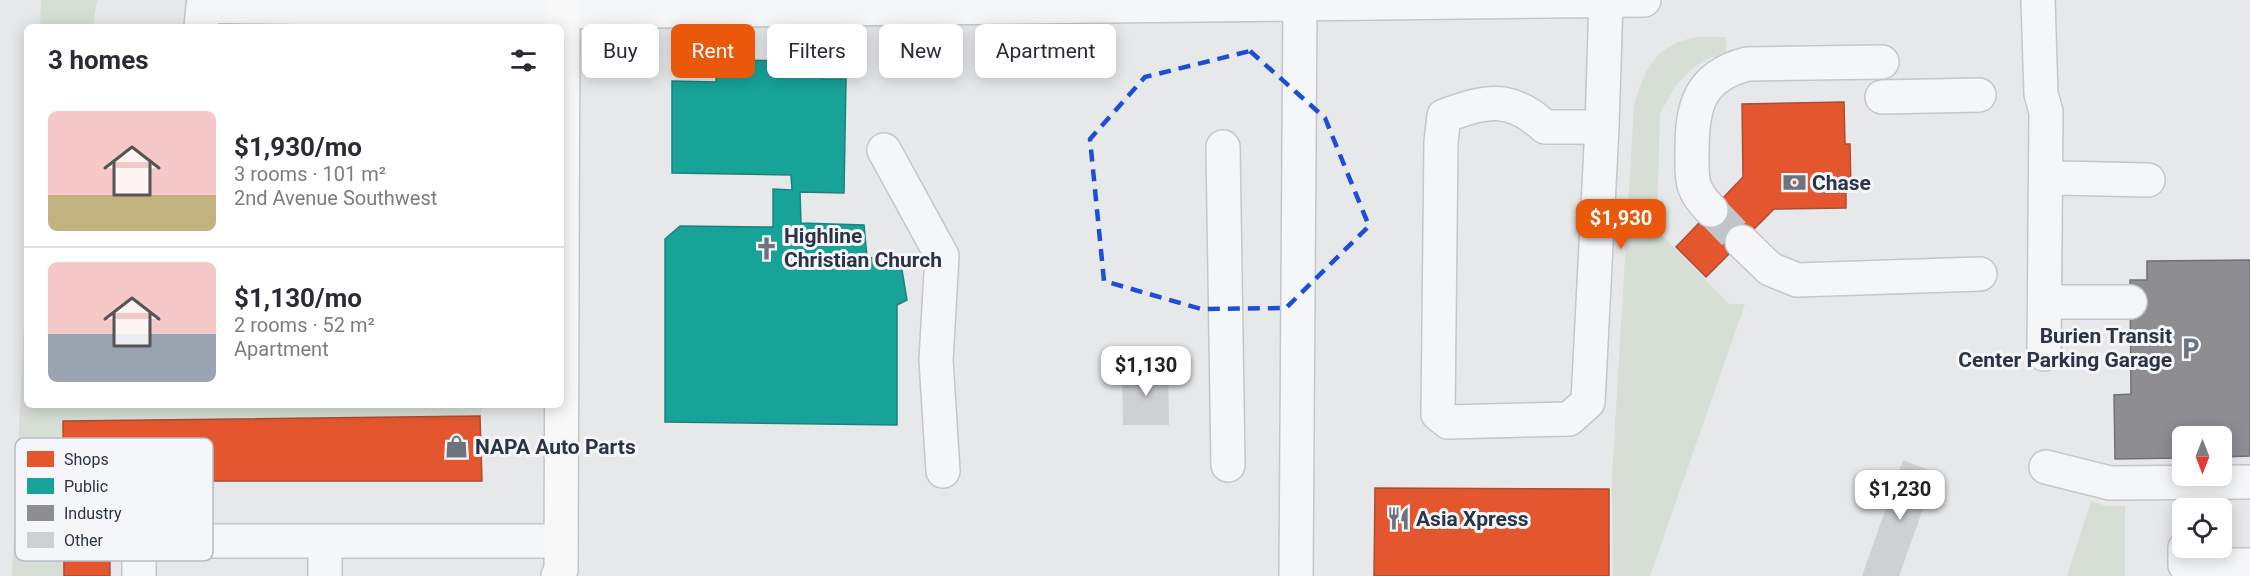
<!DOCTYPE html>
<meta charset="utf-8">
<style>
:root{--surface:#fff;--page:#f7f7f7;--text:#2b2b33;--muted:#7c7c81;--line:#e1e1e2;--accent:#ea580c}
body{margin:0;font-family:Roboto,sans-serif;background:var(--page);color:var(--text);height:100vh;display:flex;flex-direction:column;font-size:22px;white-space:nowrap}
*{box-sizing:border-box;margin:0}
p{font-size:20px;color:var(--muted)}
.icon{flex:none;width:33px;height:33px;fill:none;stroke:currentColor;stroke-width:2;stroke-linecap:round;stroke-linejoin:round}
.map{position:relative;flex:1;overflow:hidden}
.details{position:absolute;left:24px;top:24px;width:540px;height:384px;display:flex;flex-direction:column;background:var(--surface);border-radius:9px;box-shadow:0 3px 15px #0003}
.details>*{flex:none}
.banner{position:absolute;left:582px;top:24px;width:570px;height:54px;display:flex;gap:12px}
.needle{width:39px;rotate:180deg}
.buttons{position:absolute;left:2172px;top:426px;display:grid;gap:12px}
.buttons a{display:grid;place-items:center;width:60px;height:60px;border-radius:9px;background:var(--surface);box-shadow:0 3px 15px #0003;font-size:30px}
.price{position:absolute;translate:-50% -51px;padding:0 14px;border-radius:12px;background:#fff;color:#222;font-size:20px;line-height:39px;filter:drop-shadow(0 2px 3px #0008)}
.price::after{content:'';position:absolute;left:50%;top:36px;width:18px;height:14px;margin-left:-9px;background:inherit;clip-path:polygon(0 0,100% 0,50% 100%)}
.price.active{background:var(--accent);color:#fff}
ul{padding:0;list-style:none}
li{display:flex;align-items:center;gap:18px;height:150px;padding:0 24px}
li+li{border-top:2px solid var(--line)}
li span{display:grid;place-items:center;flex:none;width:168px;height:120px;border-radius:9px;color:#555}
li>.icon{margin-inline-start:auto}
span .icon{width:72px;height:72px;fill:#fffc;stroke-width:1}
li b{font-size:26px}
h2{display:flex;justify-content:space-between;align-items:center;height:72px;padding:0 24px;font-size:26px}
.tag{padding:0 21px;border-radius:9px;background:var(--surface);box-shadow:0 3px 15px #0003;font-size:21px;line-height:54px}
.tag.active{background:var(--accent);color:#fff}
.map>svg:first-child{display:block}
.green{fill:#d6ded6}
.shops{fill:#e4572e;stroke:#ac4c35;stroke-width:1.5}
.public{fill:#17a398;stroke:#1d827f;stroke-width:1.5}
.industry{fill:#8d8d92;stroke:#70727b;stroke-width:1.5}
.building{fill:#ced0d3}
.lines{fill:none;stroke-linecap:round;stroke-linejoin:round}
.minor-tunnel{stroke:#c1c4c9;stroke-width:33;stroke-dasharray:33 16;stroke-linecap:butt}
.minor-casing{stroke:#c4c6c8;stroke-width:36}
.major-casing{stroke:#c2c5c8;stroke-width:36}
.minor{stroke:#f5f6f7;stroke-width:33}
.major{stroke:#f8f8f8;stroke-width:33}
.marked{fill:none;stroke:#1d4ed8;stroke-width:4.5;stroke-dasharray:12 8;stroke-linejoin:round}
.labels{text-anchor:middle;stroke-width:6;stroke-linejoin:round;paint-order:stroke}
.poi-label{font-size:21px;font-weight:bold;fill:#2b3445;stroke:#f4f6f9;text-anchor:start}
.key{fill:#f4f6f9;stroke:#b8bcc3;stroke-width:1.5}
.key-label{font-size:16px;fill:#2b3445}
</style>
<div class="map">
<svg width="2250" height="576" viewBox="0 0 2250 576">
<rect width="100%" height="100%" fill="#e6e8ea"/>
<!-- green -->
<path class="green" d="M41,0H97L93,27H40Z
M1697,37H1726V53L1707,59L1691,69L1675,87L1660,113L1657,230L1729,304H1745L1650,576H1613L1612,477L1634,105C1645,68 1656,44 1697,37Z
M27,260V405H483L480,416L63,421L64,576H12Z
M2091,501L2106,506H2125V576H2067Z"/>
<!-- shops -->
<path class="shops" d="M1844,102L1845,144H1850L1851,190H1846V208L1774,209L1706,277L1676,247L1743,177L1742,104Z
M480,416L482,481H109L110,576H64L63,421Z
M1375,488L1609,489V576H1374Z"/>
<!-- public -->
<path class="public" d="M716,60L819,61L822,79H846L844,193L800,192L801,223L864,225L867,257L901,264L907,300L897,305V425L665,422V239L680,226L773,227V189L792,190L791,175L672,173V81L716,82Z"/>
<!-- industry -->
<path class="industry" d="M2250,260V456L2222,457V436H2182V458L2115,459L2114,395L2131,394L2130,280H2147V261Z"/>
<!-- building -->
<path class="building" d="M1168,369L1169,425H1123L1122,370Z
M1903,460L1936,473L1899,576H1862Z"/>
<g class="lines">
<!-- minor-tunnel -->
<path class="minor-tunnel" d="M1711,210L1742,242"/>
<defs>
<path id="minor" d="M2038,0L2041,94L2046,112L2044,354
M201,27L203,6L563,12L1644,0
M1882,97L1979,95
M1602,127H1545C1510,94 1485,101 1444,116L1441,142L1438,414L1448,422L1569,419L1588,402L1602,127L1606,0
M1223,147L1228,465
M884,150L942,256L936,360L943,471
M2060,178L2148,180
M1711,210C1690,189 1692,180 1692,152C1692,107 1698,77 1747,64L1882,62
M1742,242L1770,269L1797,280L1980,274
M2055,302H2130
M2046,467L2110,483L2250,482
M325,541V576
M2185,548V565H2250
M139,576V541H561
M1296,576L1300,4"/>
<path id="major" d="M558,576L561,570L563,0"/>
</defs>
<!-- minor casing -->
<use href="#minor" class="minor-casing"/>
<!-- major casing -->
<use href="#major" class="major-casing"/>
<!-- minor -->
<use href="#minor" class="minor"/>
<!-- major -->
<use href="#major" class="major"/>
</g>
<!-- marked area -->
<path class="marked" d="M1250,51L1325,118L1369,226L1286,308L1201,309L1104,281L1090,139L1145,77Z"/>
<!-- icons -->
<defs>
<symbol id="bank-bare" viewBox="-9 -9 18 18"><path d="M-6-4H6V4H-6ZM0-2.3a2.3 2.3 0 1 0 0 4.6a2.3 2.3 0 1 0 0-4.6Z" fill="#6c737f" stroke="#f4f6f9" stroke-width="2.5" paint-order="stroke"/></symbol>
<symbol id="church-bare" viewBox="-9 -9 18 18"><path d="M-1.2-6h2.4v3.5h3.3v2.4h-3.3V6h-2.4V-.1h-3.3v-2.4h3.3Z" fill="#6c737f" stroke="#f4f6f9" stroke-width="2.5" paint-order="stroke"/></symbol>
<symbol id="parking-bare" viewBox="-9 -9 18 18"><path d="M-3.5-5.5H1a3.5 3.5 0 0 1 0 7H-1V5.5H-3.5ZM-1-3.4V-.6H.8a1.4 1.4 0 0 0 0-2.8Z" fill="#6c737f" stroke="#f4f6f9" stroke-width="2.5" paint-order="stroke"/></symbol>
<symbol id="shop-bare" viewBox="-9 -9 18 18"><path d="M-5-2.5h2.3a2.7 3.5 0 0 1 5.4 0H5L5.5 6h-11ZM-1.5-2.5h3a1.5 2.3 0 0 0-3 0Z" fill="#6c737f" stroke="#f4f6f9" stroke-width="2.5" paint-order="stroke"/></symbol>
<symbol id="restaurant-bare" viewBox="-9 -9 18 18"><path d="M-5-6h1v4h1v-4h1v4h1v-4h1v5L-1.5 .5V6h-2V.5L-5-1ZM5-6V6H3V1.5H1.5Q1.5-4 5-6Z" fill="#6c737f" stroke="#f4f6f9" stroke-width="2.5" paint-order="stroke"/></symbol>
</defs>
<g fill-rule="evenodd">
<use href="#bank-bare" x="1778" y="166" width="33" height="33"/>
<use href="#church-bare" x="750" y="232" width="33" height="33"/>
<use href="#parking-bare" x="2174" y="332" width="33" height="33"/>
<use href="#shop-bare" x="440" y="430" width="33" height="33"/>
<use href="#restaurant-bare" x="1382" y="502" width="33" height="33"/>
</g>
<g class="labels">
<!-- poi labels -->
<g class="poi-label">
<text x="1812" y="190">Chase</text>
<text x="784" y="243">Highline<tspan x="784" dy="24">Christian Church</tspan></text>
<text x="2172" y="343" text-anchor="end">Burien Transit<tspan x="2172" dy="24">Center Parking Garage</tspan></text>
<text x="475" y="454">NAPA Auto Parts</text>
<text x="1416" y="526">Asia Xpress</text>
</g>
</g>
<!-- legend -->
<rect x="15" y="438" width="198" height="123" rx="9" class="key"/>
<rect x="27" y="451" width="27" height="16" fill="#e4572e"/>
<rect x="27" y="478" width="27" height="16" fill="#17a398"/>
<rect x="27" y="505" width="27" height="16" fill="#8d8d92"/>
<rect x="27" y="532" width="27" height="16" fill="#ced0d3"/>
<g class="key-label">
<text x="64" y="465">Shops</text>
<text x="64" y="492">Public</text>
<text x="64" y="519">Industry</text>
<text x="64" y="546">Other</text>
</g>
</svg>
<div class="buttons">
<a><svg class="needle" viewBox="-14 -14 28 28"><path d="M0-13l5 13h-10z" fill="#e53935"/><path d="M0 13l5-13h-10z" fill="#7c7c81"/></svg></a>
<a><svg class="icon" aria-label="locate" viewBox="0 0 24 24"><circle cx="12" cy="12" r="6"/><path d="M12 2v4M12 18v4M2 12h4M18 12h4"/></svg></a>
</div>
<b class="price active" style="left:1621px;top:250px">$1,930</b>
<b class="price" style="left:1146px;top:397px">$1,130</b>
<b class="price" style="left:1900px;top:521px">$1,230</b>
<div class="banner">
<a class="tag">Buy</a>
<a class="tag active">Rent</a>
<a class="tag">Filters</a>
<a class="tag">New</a>
<a class="tag">Apartment</a>
</div>
<section class="details">
<h2>3 homes<svg class="icon" aria-label="filters" viewBox="0 0 24 24"><path d="M4 7h16M4 17h16"/><circle cx="9" cy="7" r="2"/><circle cx="15" cy="17" r="2"/></svg></h2>
<ul>
<li><span style="background:linear-gradient(#f6c9c9 70%,#c2b280 0)"><svg class="icon" aria-label="home" viewBox="0 0 24 24"><path d="M3 11l9-7 9 7M6 9v11h12V9"/></svg></span><div><b>$1,930/mo</b><p>3 rooms · 101 m²</p><p>2nd Avenue Southwest</p></div></li>
<li><span style="background:linear-gradient(#f6c9c9 60%,#9aa5b1 0)"><svg class="icon" aria-label="home" viewBox="0 0 24 24"><path d="M3 11l9-7 9 7M6 9v11h12V9"/></svg></span><div><b>$1,130/mo</b><p>2 rooms · 52 m²</p><p>Apartment</p></div></li>
</ul>
</section>
</div>
